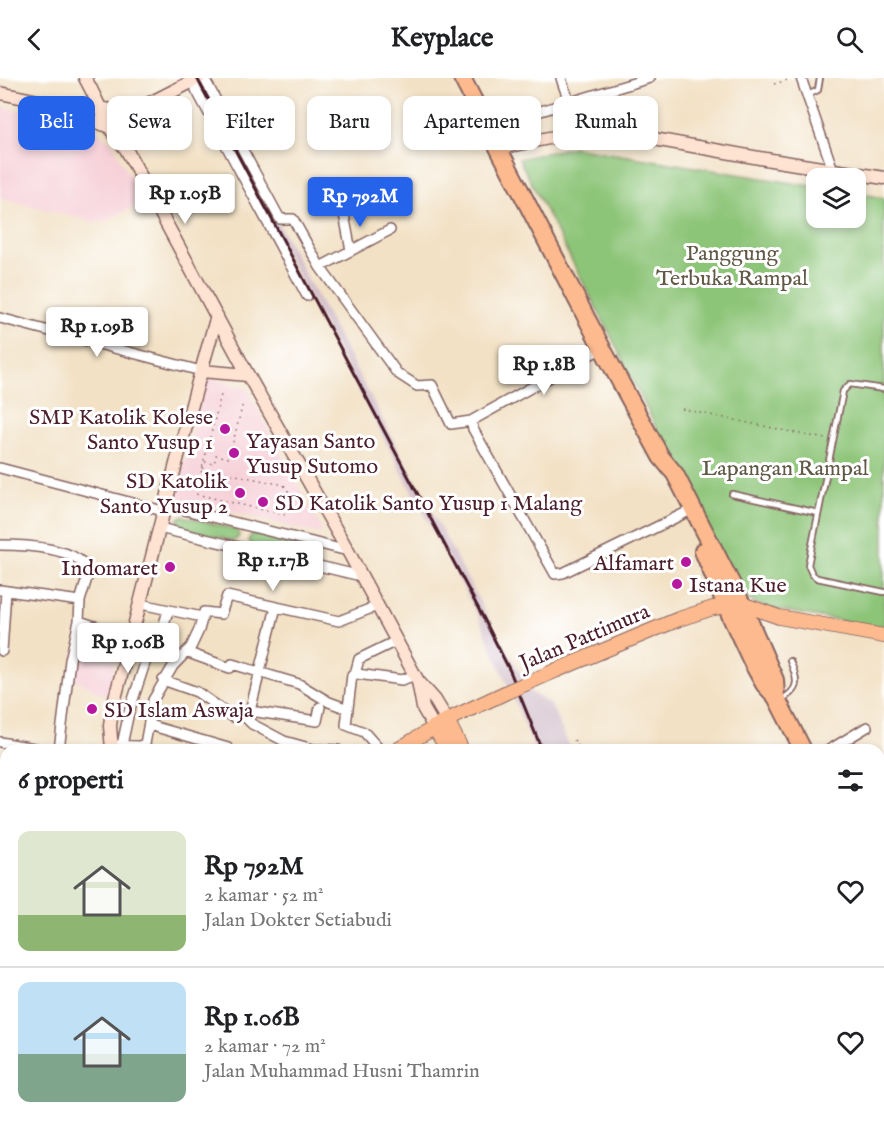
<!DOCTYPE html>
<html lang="id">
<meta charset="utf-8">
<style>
:root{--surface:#fff;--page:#f6f6f6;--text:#202124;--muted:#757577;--line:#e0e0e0;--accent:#2563eb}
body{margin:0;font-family:"IM FELL English",serif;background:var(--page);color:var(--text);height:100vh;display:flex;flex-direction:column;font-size:22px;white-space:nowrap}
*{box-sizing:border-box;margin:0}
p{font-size:20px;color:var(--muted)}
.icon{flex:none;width:33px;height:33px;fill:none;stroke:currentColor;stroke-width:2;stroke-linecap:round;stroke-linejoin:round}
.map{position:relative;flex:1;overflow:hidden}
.drawer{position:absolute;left:0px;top:666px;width:885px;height:384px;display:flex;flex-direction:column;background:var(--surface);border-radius:18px 18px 0 0;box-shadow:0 3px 9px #0003}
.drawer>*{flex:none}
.guide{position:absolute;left:18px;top:18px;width:849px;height:54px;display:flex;gap:12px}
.fabs{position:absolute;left:806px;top:90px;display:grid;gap:12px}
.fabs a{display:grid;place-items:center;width:60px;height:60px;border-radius:12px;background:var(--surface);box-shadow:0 3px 9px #0003;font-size:30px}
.price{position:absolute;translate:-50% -51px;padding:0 14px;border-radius:6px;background:#fff;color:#222;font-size:20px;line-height:39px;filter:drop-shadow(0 2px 3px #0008)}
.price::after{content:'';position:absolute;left:50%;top:36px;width:18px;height:14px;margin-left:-9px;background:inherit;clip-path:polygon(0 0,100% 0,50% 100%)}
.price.selected{background:var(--accent);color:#fff}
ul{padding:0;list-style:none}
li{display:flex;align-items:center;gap:18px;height:150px;padding:0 18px}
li+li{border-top:2px solid var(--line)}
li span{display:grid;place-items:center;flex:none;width:168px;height:120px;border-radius:12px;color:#555}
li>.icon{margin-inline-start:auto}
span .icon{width:72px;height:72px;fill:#fffc;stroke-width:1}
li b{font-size:26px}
h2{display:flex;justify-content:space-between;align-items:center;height:72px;padding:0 18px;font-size:26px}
.tag{padding:0 21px;border-radius:12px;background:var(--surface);box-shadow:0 3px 9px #0003;font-size:21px;line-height:54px}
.tag.selected{background:var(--accent);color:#fff}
header{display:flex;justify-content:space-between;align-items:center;height:78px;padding:0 18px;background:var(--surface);font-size:27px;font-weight:800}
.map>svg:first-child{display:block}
.built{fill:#f6cfd7}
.industrial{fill:#d1bdc9}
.green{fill:#8dc578;stroke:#6c7252;stroke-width:1.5}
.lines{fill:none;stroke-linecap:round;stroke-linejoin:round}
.lane-casing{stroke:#856361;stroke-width:8}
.street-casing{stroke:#856361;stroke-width:12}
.secondary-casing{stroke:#856361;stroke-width:15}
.primary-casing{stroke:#856361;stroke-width:16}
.highway-casing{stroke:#856361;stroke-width:20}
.path{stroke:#856361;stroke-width:1.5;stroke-dasharray:1.5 4.5;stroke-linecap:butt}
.lane{stroke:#fff;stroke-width:4.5}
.street{stroke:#fff;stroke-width:9}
.secondary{stroke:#fee3d2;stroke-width:12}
.primary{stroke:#fcba8e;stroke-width:14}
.highway{stroke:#fcba8e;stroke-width:16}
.rail{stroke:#4a1f2b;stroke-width:3}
.primary-bridge-casing{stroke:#856361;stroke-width:16;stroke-linecap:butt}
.primary-bridge{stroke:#fcba8e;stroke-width:14}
.poi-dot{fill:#b5179e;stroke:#fff;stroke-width:2}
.labels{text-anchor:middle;stroke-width:6;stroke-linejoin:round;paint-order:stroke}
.park-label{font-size:22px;fill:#615946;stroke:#fff}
.poi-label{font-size:22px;fill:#4a1f2b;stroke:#fff;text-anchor:end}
.street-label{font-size:22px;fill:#4a1f2b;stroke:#fff}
</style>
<header><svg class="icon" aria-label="back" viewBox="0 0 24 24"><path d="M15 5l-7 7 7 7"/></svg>Keyplace<svg class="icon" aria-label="search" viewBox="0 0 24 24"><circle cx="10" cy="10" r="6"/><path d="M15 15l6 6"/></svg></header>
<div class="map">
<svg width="884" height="1050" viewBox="0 0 884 1050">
<rect width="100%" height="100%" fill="#fff"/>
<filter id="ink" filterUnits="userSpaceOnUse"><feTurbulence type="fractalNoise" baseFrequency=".0167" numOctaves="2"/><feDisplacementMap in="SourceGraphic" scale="12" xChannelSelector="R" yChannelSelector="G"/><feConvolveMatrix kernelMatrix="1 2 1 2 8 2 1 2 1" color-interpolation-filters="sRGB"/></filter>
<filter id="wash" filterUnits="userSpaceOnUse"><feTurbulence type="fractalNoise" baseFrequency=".008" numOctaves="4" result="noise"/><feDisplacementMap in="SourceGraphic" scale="24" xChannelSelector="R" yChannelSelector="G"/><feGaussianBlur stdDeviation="1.35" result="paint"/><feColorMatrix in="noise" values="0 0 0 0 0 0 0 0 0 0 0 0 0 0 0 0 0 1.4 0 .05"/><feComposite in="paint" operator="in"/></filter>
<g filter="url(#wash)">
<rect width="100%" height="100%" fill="#f2e1c5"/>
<!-- built -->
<path class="built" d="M0,28L95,52L113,66L143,124L105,143L98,145L0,120Z
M208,299L247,311L322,452L320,456L180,421L176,416L206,301Z
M75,571L115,583L108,619L70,599Z"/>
<!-- industrial -->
<path class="industrial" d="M204,6L490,543L532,615L551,627L571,672H535L480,542L198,9Z
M724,1044H830L833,1050H727Z"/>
<!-- green -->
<path class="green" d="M573,69L816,109V140H855V115L884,120V550L768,530L755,525L741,515L718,475L610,256L519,81Z
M183,438L237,452L239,457L238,460L233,463L181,449L177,445L179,440Z
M252,456L308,469L310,473L309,478L305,480L251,467L248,462Z
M6,1037V1044H76L77,1050H0V1038Z"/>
</g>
<g filter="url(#ink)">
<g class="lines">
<defs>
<path id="lane" d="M806,18L818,12L820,0
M884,311L850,306L843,313L808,487L812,496L817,500L884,514
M732,416L818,435
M780,622C801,612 798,601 790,583"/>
<path id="street" d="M204,0L280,141H293L320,189L397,295L417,308L432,307L451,346L471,343L602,270
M561,0C573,39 577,35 612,53
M801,0L833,92
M192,4L307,218
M488,49L650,0
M343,131L351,173
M320,189L390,152
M0,240L201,293
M471,343L473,351L555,496L563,495L685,435
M0,390L163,433
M165,427L348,473
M159,450L361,498
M0,467C23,467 80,469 89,494L80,523L79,543L70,582L59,672
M0,512L80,523
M141,526L202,539
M276,529L250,633L317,643L320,629
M79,543L132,560
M2,573L6,513
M186,574L230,590L232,586L299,606L329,624L348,631
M355,596L359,581L396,563
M163,602L197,614L233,639H245L252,646L284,663L313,671L338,672
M149,647L228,670L227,672
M0,664L45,672
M111,667L139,668L145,666L153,622L173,588L191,569L199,552L204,534L221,536L227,518L339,543L377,528
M122,667L129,634L148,576L160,559L168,533
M380,672L364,654L346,647L352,597L357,596L402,602L415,597
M829,672L867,649
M879,713L884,710
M879,723L884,722
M879,753L884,765
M879,789L884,784
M0,833L6,832
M0,860H6
M879,886L884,884
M0,939H5
M879,970L884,979
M0,979L6,978
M434,1044L436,1050
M582,1044L585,1050"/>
<path id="secondary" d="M85,0C99,24 106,50 126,71L248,297L348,473L418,603L435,622L447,642
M0,15L77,31L85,29L113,32L144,28L199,0
M77,31C83,39 87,41 96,44C121,54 127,48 144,28
M499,70L574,55L615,54L771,82L884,100
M201,293L248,297
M418,603L423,630L434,649
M112,672L110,648L112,631C148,500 178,368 217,238
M205,1044L207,1050"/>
<path id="primary" d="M557,592L679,541L713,530L742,526L779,539L884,558
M447,642L462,672
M434,649L448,672
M397,672L447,642L509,613
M0,741L6,742
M652,1044L655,1050"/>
<path id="highway" d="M462,0L602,270L661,379L675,396L742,526L775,602L776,619
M703,473L731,539L753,586L764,606L776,619L803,672
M879,829L884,839"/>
</defs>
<!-- lane casing -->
<use href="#lane" class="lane-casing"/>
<!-- street casing -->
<use href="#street" class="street-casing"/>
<!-- secondary casing -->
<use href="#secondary" class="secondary-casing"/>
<!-- primary casing -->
<use href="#primary" class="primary-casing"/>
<!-- highway casing -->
<use href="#highway" class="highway-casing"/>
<!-- path -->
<path class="path" d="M774,6L791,1
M682,331L825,361
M205,384L214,386L216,377L229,380L243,325
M202,390L284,407L288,413L284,437L196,416V414L221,317
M574,662L581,672
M631,1044L634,1050
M597,1050L610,1044"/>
<!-- lane -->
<use href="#lane" class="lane"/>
<!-- street -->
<use href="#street" class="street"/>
<!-- secondary -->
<use href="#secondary" class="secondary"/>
<!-- primary -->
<use href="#primary" class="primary"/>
<!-- highway -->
<use href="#highway" class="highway"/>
<!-- rail -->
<path class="rail" d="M197,0L484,541L510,593L542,672
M735,1044L738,1050"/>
<defs>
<path id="primary-bridge" d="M509,613L557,592"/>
</defs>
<!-- primary-bridge casing -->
<use href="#primary-bridge" class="primary-bridge-casing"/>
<!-- primary-bridge -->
<use href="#primary-bridge" class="primary-bridge"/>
</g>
</g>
<!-- markers -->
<g class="poi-dot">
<circle cx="225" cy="351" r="6"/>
<circle cx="234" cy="375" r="6"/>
<circle cx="240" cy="415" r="6"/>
<circle cx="263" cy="424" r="6"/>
<circle cx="686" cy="484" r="6"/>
<circle cx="170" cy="489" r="6"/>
<circle cx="677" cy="506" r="6"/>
<circle cx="92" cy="631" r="6"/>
</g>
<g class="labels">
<!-- park labels -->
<g class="park-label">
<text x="732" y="182">Panggung<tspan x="732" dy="25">Terbuka Rampal</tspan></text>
<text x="785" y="397">Lapangan Rampal</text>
</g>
<!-- poi labels -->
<g class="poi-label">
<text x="213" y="346">SMP Katolik Kolese<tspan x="213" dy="25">Santo Yusup 1</tspan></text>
<text x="246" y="370" text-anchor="start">Yayasan Santo<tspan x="246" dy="25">Yusup Sutomo</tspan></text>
<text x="228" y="410">SD Katolik<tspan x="228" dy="25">Santo Yusup 2</tspan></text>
<text x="275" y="432" text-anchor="start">SD Katolik Santo Yusup 1 Malang</text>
<text x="674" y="492">Alfamart</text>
<text x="158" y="497">Indomaret</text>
<text x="689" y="514" text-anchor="start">Istana Kue</text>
<text x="104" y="639" text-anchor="start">SD Islam Aswaja</text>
</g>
<!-- street labels -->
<g class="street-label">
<text transform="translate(584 558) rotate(-23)" y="8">Jalan Pattimura</text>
</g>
</g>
</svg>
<div class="fabs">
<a><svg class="icon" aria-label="layers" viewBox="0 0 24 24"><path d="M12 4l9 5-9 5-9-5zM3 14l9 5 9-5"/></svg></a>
</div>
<b class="price" style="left:185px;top:147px">Rp 1.05B</b>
<b class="price selected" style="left:360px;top:150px">Rp 792M</b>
<b class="price" style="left:97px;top:280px">Rp 1.09B</b>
<b class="price" style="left:544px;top:318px">Rp 1.8B</b>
<b class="price" style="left:273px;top:514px">Rp 1.17B</b>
<b class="price" style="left:128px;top:596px">Rp 1.06B</b>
<div class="guide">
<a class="tag selected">Beli</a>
<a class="tag">Sewa</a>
<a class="tag">Filter</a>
<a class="tag">Baru</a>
<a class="tag">Apartemen</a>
<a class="tag">Rumah</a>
</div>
<section class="drawer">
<h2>6 properti<svg class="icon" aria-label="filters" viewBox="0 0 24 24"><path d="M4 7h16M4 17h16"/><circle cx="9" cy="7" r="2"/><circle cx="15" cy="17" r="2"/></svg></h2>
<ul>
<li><span style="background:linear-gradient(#dfe7d0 70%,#8fb573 0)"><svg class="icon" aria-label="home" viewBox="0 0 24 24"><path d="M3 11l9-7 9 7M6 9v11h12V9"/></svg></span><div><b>Rp 792M</b><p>2 kamar · 52 m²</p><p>Jalan Dokter Setiabudi</p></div><svg class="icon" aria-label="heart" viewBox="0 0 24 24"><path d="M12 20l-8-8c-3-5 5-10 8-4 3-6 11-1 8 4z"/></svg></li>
<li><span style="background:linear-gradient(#bfe0f5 60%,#7fa58c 0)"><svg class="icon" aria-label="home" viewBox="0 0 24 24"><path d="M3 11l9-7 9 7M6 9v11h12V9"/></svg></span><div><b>Rp 1.06B</b><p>2 kamar · 72 m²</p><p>Jalan Muhammad Husni Thamrin</p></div><svg class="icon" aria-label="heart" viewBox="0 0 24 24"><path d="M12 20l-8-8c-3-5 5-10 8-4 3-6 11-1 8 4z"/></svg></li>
</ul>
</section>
</div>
